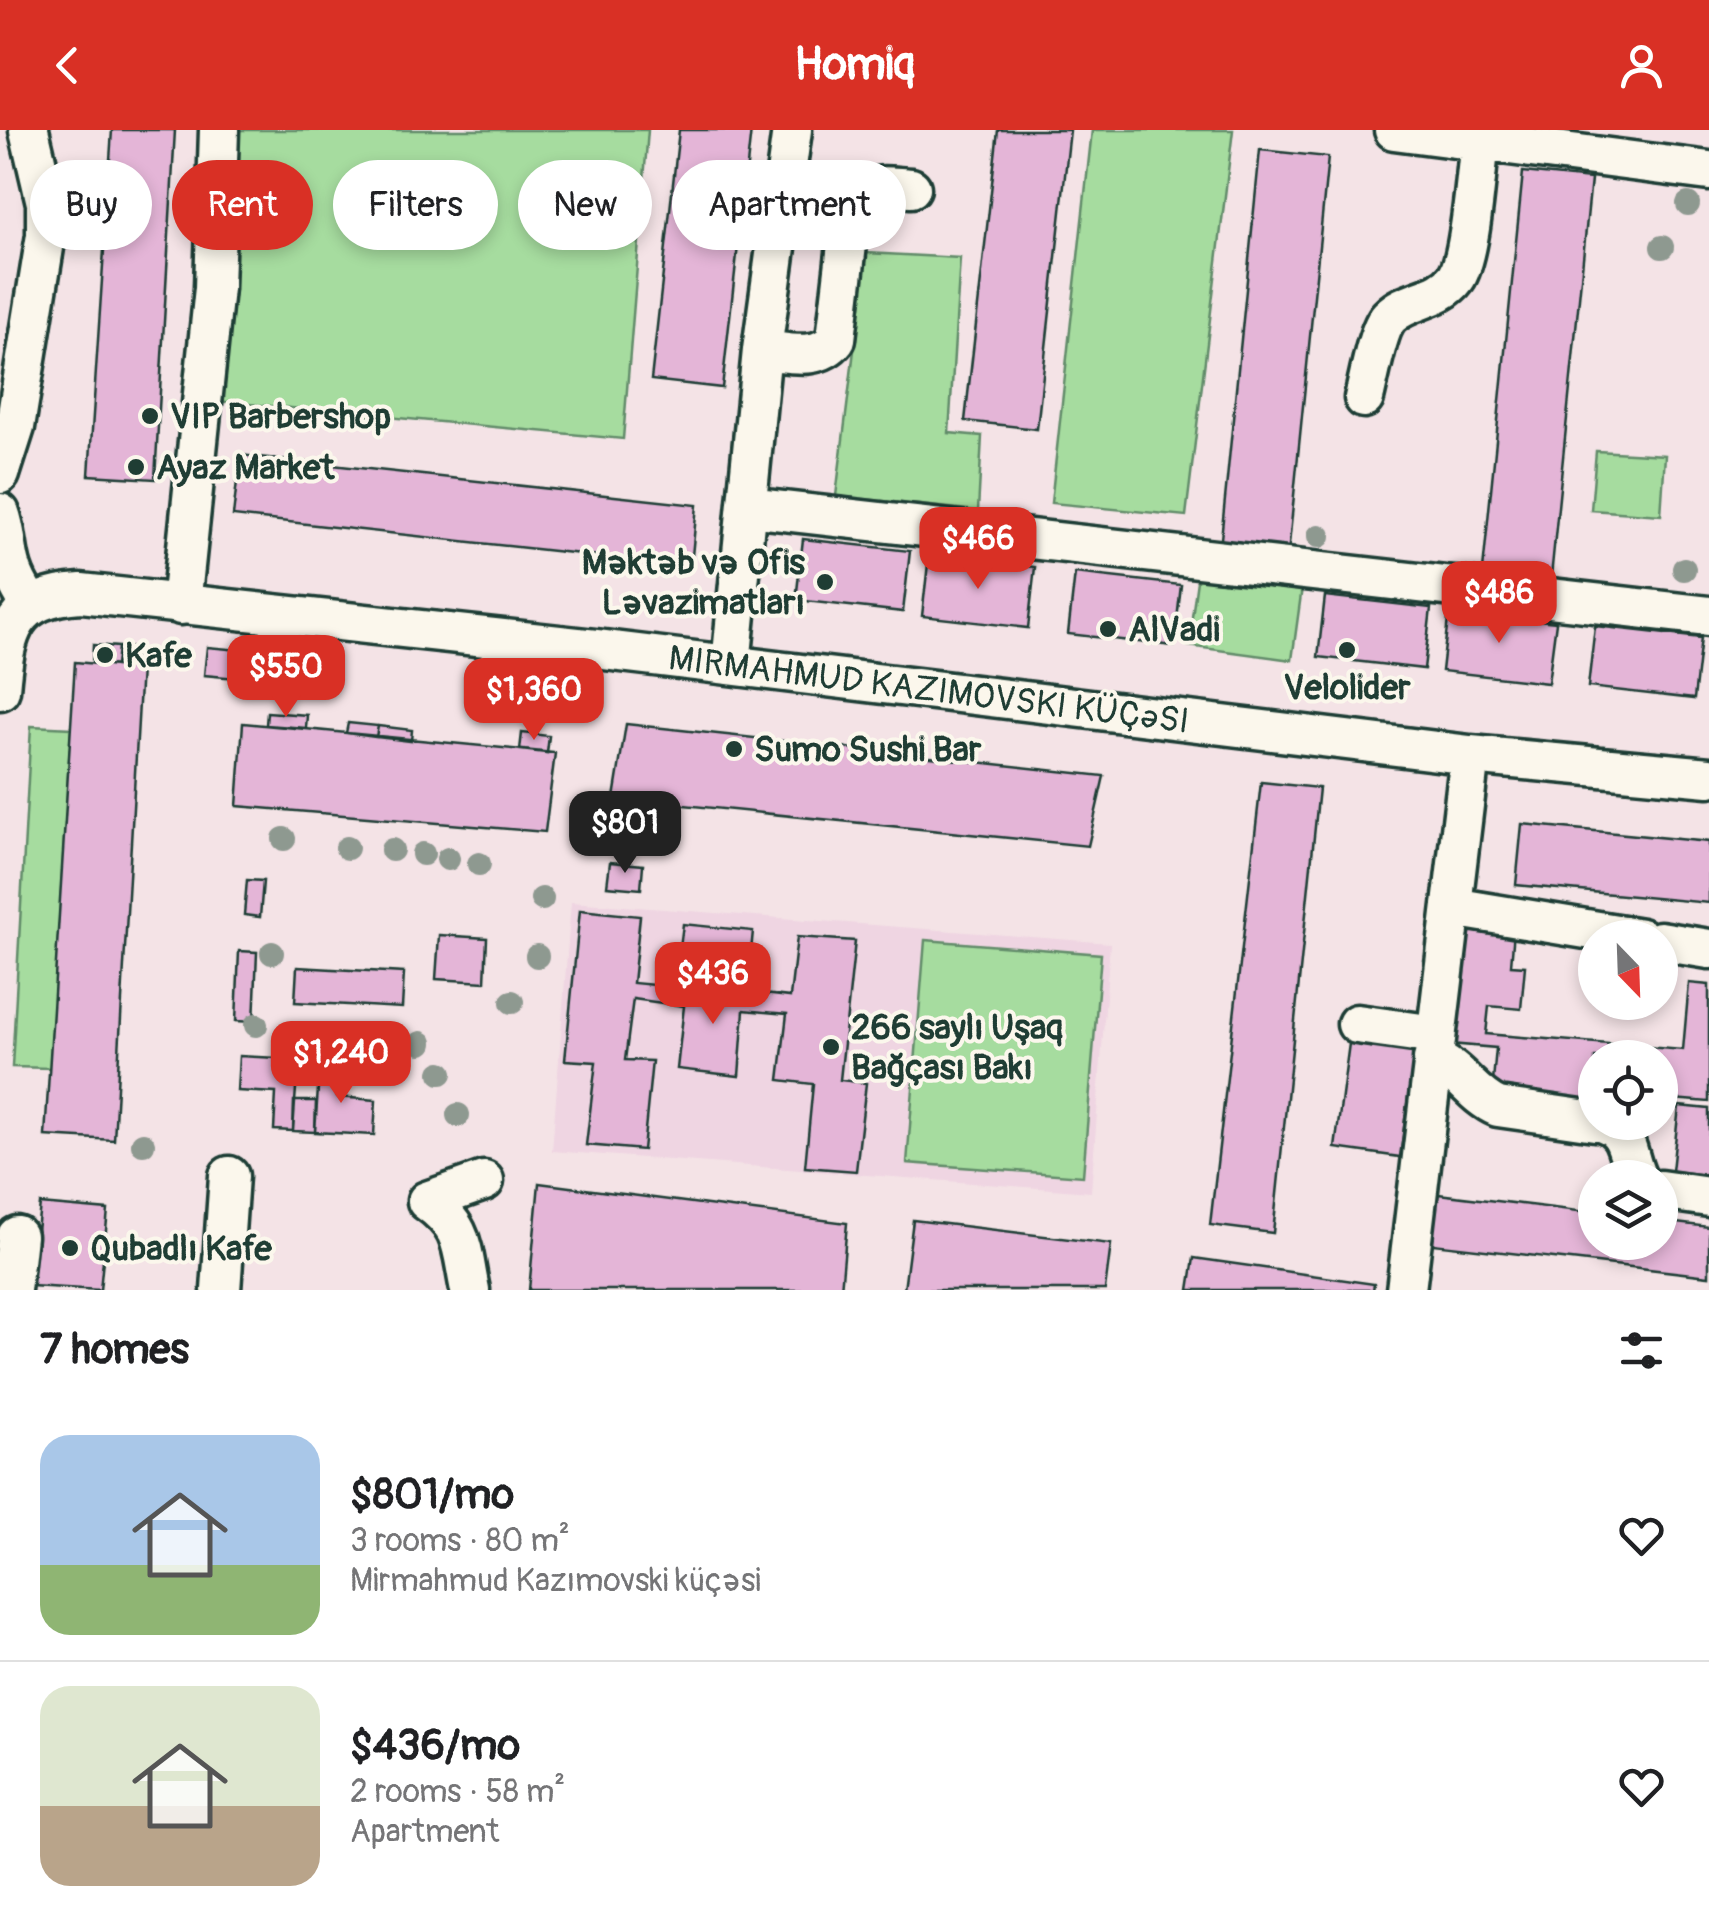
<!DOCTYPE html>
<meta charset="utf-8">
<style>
:root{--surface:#fff;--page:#f6f6f6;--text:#202124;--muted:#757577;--line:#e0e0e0;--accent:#d93025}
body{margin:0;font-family:Pangolin,sans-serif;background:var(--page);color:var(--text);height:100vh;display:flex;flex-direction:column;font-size:38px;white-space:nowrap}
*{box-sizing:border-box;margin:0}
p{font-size:32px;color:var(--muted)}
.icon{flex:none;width:55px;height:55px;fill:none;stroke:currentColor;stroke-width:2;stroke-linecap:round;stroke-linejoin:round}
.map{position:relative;height:1160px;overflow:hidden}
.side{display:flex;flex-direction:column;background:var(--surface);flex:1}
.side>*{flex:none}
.guide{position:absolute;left:30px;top:30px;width:1000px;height:90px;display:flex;gap:20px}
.needle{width:65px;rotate:157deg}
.tools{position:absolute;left:1578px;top:790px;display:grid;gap:20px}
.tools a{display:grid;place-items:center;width:100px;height:100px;border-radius:50%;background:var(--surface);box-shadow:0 5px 15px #0003;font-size:50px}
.price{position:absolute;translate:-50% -85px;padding:0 22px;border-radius:20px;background:var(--accent);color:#fff;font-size:32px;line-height:65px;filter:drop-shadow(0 2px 5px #0008)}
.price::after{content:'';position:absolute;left:50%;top:60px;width:30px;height:22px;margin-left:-15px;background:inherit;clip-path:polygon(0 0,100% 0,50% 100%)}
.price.active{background:#222;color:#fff}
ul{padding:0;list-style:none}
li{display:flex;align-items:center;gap:30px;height:250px;padding:0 40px}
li+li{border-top:2px solid var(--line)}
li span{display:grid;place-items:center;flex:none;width:280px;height:200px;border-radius:30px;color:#555}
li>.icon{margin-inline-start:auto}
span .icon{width:120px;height:120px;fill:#fffc;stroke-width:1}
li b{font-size:42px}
h2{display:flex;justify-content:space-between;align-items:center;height:120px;padding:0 40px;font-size:42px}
.chip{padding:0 35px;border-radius:45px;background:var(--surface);box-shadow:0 5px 15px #0003;font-size:35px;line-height:90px}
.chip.active{background:var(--accent);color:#fff}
header{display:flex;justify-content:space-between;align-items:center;height:130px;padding:0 40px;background:var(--accent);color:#fff;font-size:45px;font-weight:700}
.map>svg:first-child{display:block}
.built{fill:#efd5e2}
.green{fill:#a6dc9f;stroke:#628c6a;stroke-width:2.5}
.building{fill:#e4b5d7;stroke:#1f3d34;stroke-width:2.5}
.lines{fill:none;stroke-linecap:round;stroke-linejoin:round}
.minor-casing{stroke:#1f3d34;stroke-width:45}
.minor{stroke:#fbf7ec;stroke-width:38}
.tree{fill:#8e9990}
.poi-dot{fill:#1f3d34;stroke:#fbf7ec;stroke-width:4}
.labels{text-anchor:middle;stroke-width:8;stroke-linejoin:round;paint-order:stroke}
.poi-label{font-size:35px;font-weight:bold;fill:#1f3d34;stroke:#fbf7ec;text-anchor:start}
.street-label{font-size:35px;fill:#1f3d34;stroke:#fbf7ec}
</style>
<header><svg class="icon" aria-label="back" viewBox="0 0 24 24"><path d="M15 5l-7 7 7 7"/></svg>Homiq<svg class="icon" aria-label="person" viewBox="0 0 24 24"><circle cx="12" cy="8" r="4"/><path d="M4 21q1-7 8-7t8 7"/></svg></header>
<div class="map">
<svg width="1709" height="1160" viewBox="0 0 1709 1160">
<rect width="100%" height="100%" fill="#f4e3e6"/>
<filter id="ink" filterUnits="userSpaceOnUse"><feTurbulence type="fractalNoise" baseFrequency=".01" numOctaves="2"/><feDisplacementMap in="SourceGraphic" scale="20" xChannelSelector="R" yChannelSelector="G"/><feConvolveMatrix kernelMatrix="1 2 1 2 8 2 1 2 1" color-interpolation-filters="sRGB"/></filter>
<g filter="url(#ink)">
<!-- built -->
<path class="built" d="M571,772L1110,813L1091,1062L552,1021Z"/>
<!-- green -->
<path class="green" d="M240,0H648L623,309L217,271Z
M1092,0H1233L1186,386L1051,373Z
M866,123L960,128L949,303L982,306L978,381L836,366Z
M1596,321L1665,325L1661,385L1591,380Z
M1199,436L1303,450L1292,530L1188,516Z
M31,596L71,598L50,938L12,937Z
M925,810L1101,824L1083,1046L907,1033Z"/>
<!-- building -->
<path class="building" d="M112,0H175L155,349L89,345Z
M679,0H751L722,258L651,250Z
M998,0H1070L1037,299L965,291Z
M1260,20L1328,27L1288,425L1220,419Z
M1523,42L1591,49L1551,447L1483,440Z
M240,325L697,375L691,436L233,386Z
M803,409L910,421L903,482L796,470Z
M929,425L1035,437L1028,498L922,486Z
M1075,443L1181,455L1174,516L1068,504Z
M1325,466L1431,478L1424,539L1318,527Z
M1449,480L1556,492L1548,553L1442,541Z
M1595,496L1701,508L1694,569L1588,557Z
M93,515L118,517L116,536L92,533Z
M118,517L135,518L133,537L116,536Z
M207,517L307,526L304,554L204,545Z
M75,532L141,538L114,1010L45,1006Z
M267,582L307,585L306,598L266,595Z
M243,593L555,623L545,702L237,676Z
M348,593L378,596L376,607L346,603Z
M626,594L1104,646L1088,716L614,668Z
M378,596L412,600L411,611L376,607Z
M522,603L549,606L547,623L520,620Z
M1261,652L1319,658L1273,1103L1210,1095Z
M1522,694L1709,712V773L1516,755Z
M610,732L643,735L641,759L607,756Z
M247,750L263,751L260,787L244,785Z
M580,780L640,786L633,853L675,857L683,794L753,801L747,862L790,867L797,807L855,811L840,950L866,953L856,1041L805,1037L813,954L779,950L787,884L744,880L739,946L677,939L684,876L633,869L625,930L652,931L643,1020L586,1015L596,932L565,930Z
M1461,797L1514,801L1511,835L1525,836L1521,879L1489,876L1486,904L1683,920L1689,853L1709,855V972L1660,968V928H1595V970L1492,962L1496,918L1450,914Z
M439,805L487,808L485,852L436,849Z
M239,821L257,822L254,892L236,891Z
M297,837L404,843L402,878L295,872Z
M1350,906L1415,915L1400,1027L1335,1018Z
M239,926L298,929L293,1001L274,1000L276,963L237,961Z
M320,929L339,930L337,967L376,970L374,1005L315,1002Z
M294,971H316L315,1002L293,1001Z
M1679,976L1709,979V1045L1672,1041Z
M539,1053L847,1093L841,1160H529Z
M1430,1063L1595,1083V1112H1660V1091L1709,1097V1146L1424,1113Z
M40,1074L108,1080L100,1160L31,1156Z
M913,1090L1111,1114L1105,1160H904Z
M1194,1128L1374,1154L1373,1160H1189Z"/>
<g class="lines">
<defs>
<path id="minor" d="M1394,0L1709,41
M762,220C788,222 818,232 836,209L851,80C869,50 879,56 911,58
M1364,268C1369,249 1377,200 1389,187C1407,168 1439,171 1456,148C1471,127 1476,41 1480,11
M0,344L15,297L46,105V73L29,0
M748,377L1709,486
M0,383C7,402 6,421 12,439C16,453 24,464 31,476
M181,475L214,158L219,0
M731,535L762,220L792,0
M0,560C5,500 13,467 81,463L596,519L1470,625L1709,647
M1452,777L1641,808
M1660,811L1709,819
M1357,894L1436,905
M1433,929C1460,939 1472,966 1498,977L1595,991
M1603,992C1630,1001 1626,1025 1637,1048
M1660,1060L1709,1067
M427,1071C465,1098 461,1117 470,1160
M427,1071L484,1051
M11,1160L17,1106
M221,1160L229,1046
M1406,1160L1470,625"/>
</defs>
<!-- minor casing -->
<use href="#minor" class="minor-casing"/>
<!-- minor -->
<use href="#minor" class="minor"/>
</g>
<!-- trees -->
<g class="tree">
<circle cx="1688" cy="74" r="12"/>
<circle cx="1662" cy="117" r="12"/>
<circle cx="1319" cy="406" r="12"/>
<circle cx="1684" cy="439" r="12"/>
<circle cx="284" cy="709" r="12"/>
<circle cx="347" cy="718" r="12"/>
<circle cx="392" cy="720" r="12"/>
<circle cx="423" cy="724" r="12"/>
<circle cx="448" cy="729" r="12"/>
<circle cx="479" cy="734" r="12"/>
<circle cx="542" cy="769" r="12"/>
<circle cx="272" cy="823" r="12"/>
<circle cx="537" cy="826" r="12"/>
<circle cx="512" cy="872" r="12"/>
<circle cx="256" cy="895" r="12"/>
<circle cx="314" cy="907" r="12"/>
<circle cx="421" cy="913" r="12"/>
<circle cx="441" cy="943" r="12"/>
<circle cx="458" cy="985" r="12"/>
<circle cx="143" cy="1014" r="12"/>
</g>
</g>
<!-- markers -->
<g class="poi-dot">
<circle cx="150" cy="286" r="10"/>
<circle cx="136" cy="337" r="10"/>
<circle cx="825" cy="452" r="10"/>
<circle cx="1108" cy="499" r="10"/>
<circle cx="1347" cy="520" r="10"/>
<circle cx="105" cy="525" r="10"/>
<circle cx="734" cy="619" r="10"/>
<circle cx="831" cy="917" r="10"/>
<circle cx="70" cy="1118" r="10"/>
</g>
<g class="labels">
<!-- poi labels -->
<g class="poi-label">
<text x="170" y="298">VIP Barbershop</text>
<text x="156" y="349">Ayaz Market</text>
<text x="805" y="444" text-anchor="end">Məktəb və Ofis<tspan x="805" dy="40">Ləvazimatları</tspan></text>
<text x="1128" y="511">AlVadi</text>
<text x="125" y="537">Kafe</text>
<text x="1347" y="569" text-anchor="middle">Velolider</text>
<text x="754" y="631">Sumo Sushi Bar</text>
<text x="851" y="909">266 saylı Uşaq<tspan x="851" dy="40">Bağçası Bakı</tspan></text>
<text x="90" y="1130">Qubadlı Kafe</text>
</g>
<!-- street labels -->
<g class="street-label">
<text transform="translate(929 559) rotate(7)" y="12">MIRMAHMUD KAZIMOVSKI KÜÇƏSI</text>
</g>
</g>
</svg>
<div class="tools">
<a><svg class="needle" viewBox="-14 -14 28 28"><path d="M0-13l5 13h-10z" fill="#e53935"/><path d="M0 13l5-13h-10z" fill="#757577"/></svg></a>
<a><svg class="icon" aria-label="locate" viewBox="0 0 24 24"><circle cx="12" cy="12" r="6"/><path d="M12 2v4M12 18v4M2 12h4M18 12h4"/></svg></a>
<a><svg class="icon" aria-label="layers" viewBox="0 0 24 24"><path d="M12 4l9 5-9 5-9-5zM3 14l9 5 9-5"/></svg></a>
</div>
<b class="price" style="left:978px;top:462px">$466</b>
<b class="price" style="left:1499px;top:516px">$486</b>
<b class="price" style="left:286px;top:590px">$550</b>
<b class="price" style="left:534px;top:613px">$1,360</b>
<b class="price active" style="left:625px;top:746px">$801</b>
<b class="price" style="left:713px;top:897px">$436</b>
<b class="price" style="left:341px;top:976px">$1,240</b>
<div class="guide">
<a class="chip">Buy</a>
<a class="chip active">Rent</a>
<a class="chip">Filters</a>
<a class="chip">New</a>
<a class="chip">Apartment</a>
</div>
</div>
<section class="side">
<h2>7 homes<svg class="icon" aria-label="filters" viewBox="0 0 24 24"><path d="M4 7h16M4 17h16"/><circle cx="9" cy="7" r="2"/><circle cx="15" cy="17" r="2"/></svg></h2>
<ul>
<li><span style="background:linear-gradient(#a9c7e8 65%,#8fb573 0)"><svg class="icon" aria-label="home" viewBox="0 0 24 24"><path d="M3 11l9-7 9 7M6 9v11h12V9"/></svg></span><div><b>$801/mo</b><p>3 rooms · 80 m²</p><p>Mirmahmud Kazımovski küçəsi</p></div><svg class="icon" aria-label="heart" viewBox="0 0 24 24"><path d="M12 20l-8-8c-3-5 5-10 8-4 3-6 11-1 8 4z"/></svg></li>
<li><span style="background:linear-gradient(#dfe7d0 60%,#b9a48a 0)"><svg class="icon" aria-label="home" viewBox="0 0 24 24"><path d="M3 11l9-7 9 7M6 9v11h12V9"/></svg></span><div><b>$436/mo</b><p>2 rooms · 58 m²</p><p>Apartment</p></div><svg class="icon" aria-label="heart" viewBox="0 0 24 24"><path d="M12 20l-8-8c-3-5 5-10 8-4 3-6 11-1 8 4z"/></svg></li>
</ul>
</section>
